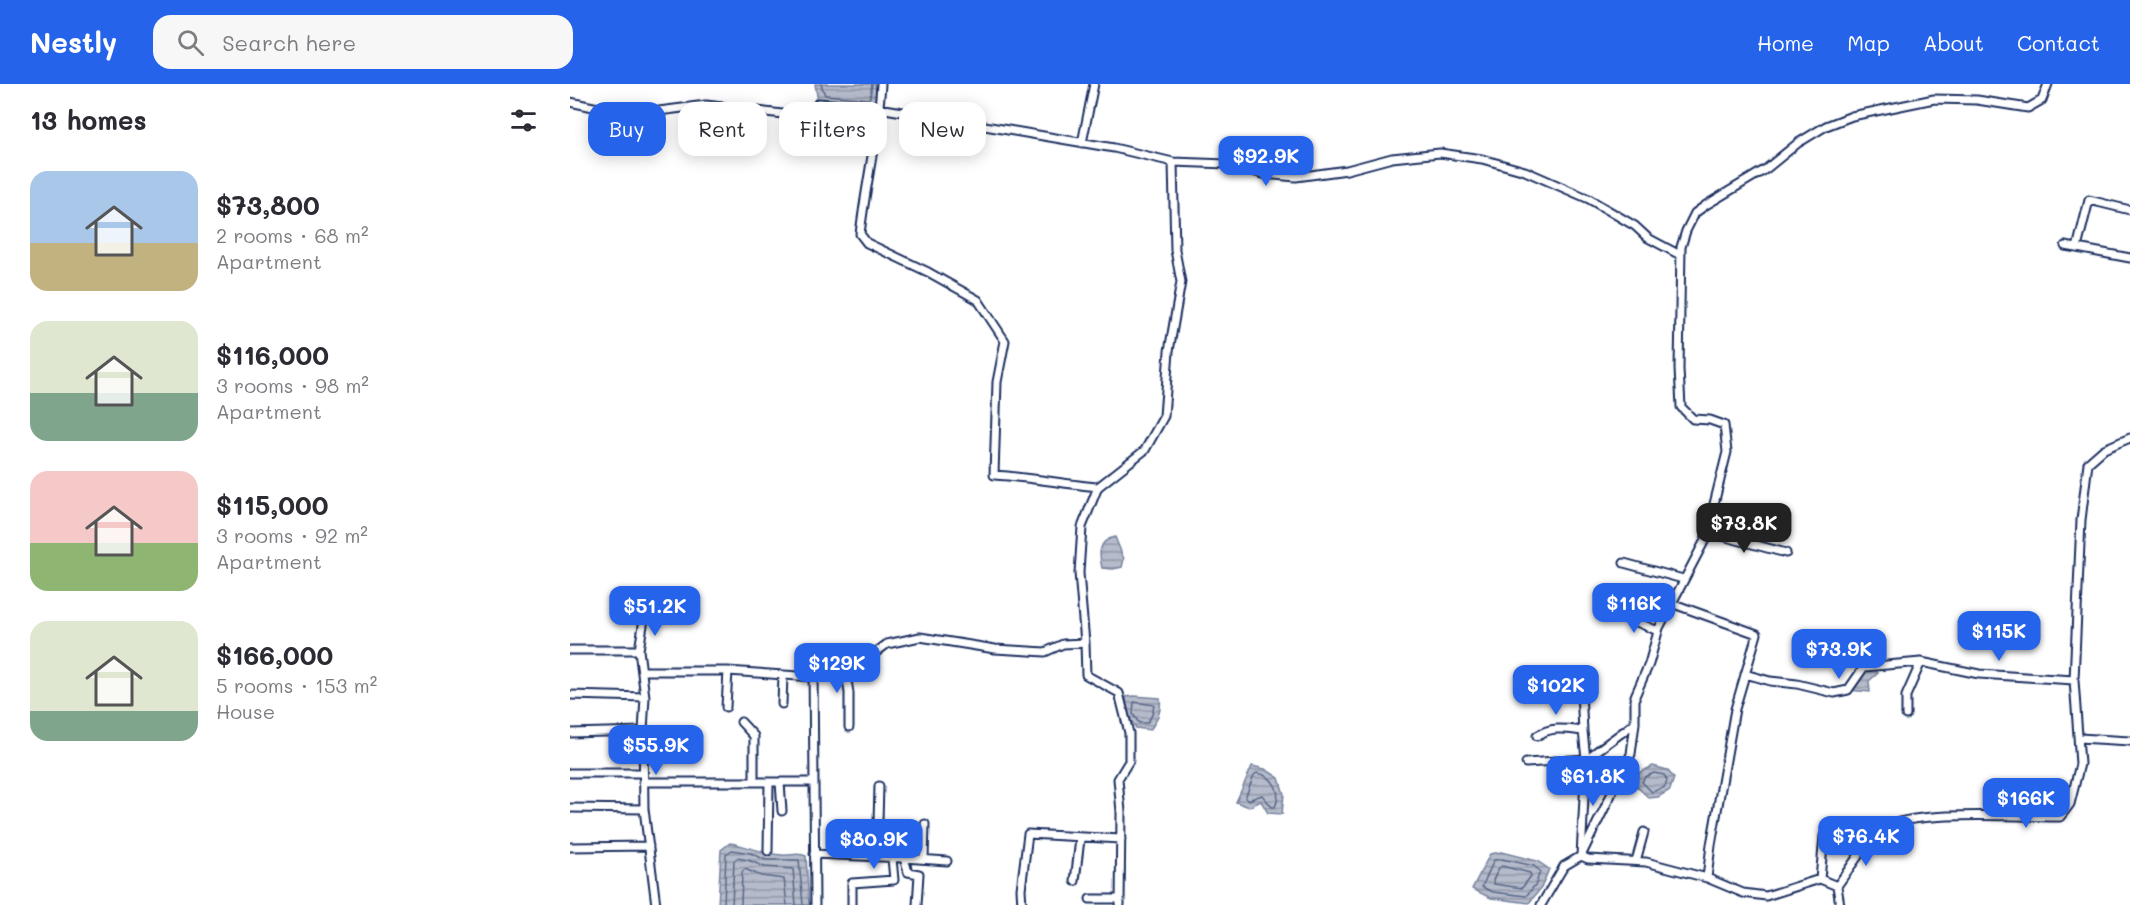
<!DOCTYPE html>
<meta charset="utf-8">
<style>
:root{--surface:#fff;--page:#f7f7f7;--text:#2b2b33;--muted:#7c7c81;--accent:#2563eb}
body{margin:0;font-family:Mali,sans-serif;background:var(--page);color:var(--text);height:100vh;display:flex;flex-direction:column;font-size:22px;white-space:nowrap}
*{box-sizing:border-box;margin:0}
p{font-size:20px;color:var(--muted)}
.icon{flex:none;width:33px;height:33px;fill:none;stroke:currentColor;stroke-width:2;stroke-linecap:round;stroke-linejoin:round}
.map{position:relative;flex:1;overflow:hidden}
.details{display:flex;flex-direction:column;background:var(--surface);width:570px}
.details>*{flex:none}
.top-card{position:absolute;left:18px;top:18px;width:570px;height:54px;display:flex;gap:12px}
.price{position:absolute;translate:-50% -51px;padding:0 14px;border-radius:12px;background:var(--accent);color:#fff;font-size:20px;line-height:39px;filter:drop-shadow(0 2px 3px #0008)}
.price::after{content:'';position:absolute;left:50%;top:36px;width:18px;height:14px;margin-left:-9px;background:inherit;clip-path:polygon(0 0,100% 0,50% 100%)}
.price.on{background:#222;color:#fff}
ul{padding:0;list-style:none}
li{display:flex;align-items:center;gap:18px;height:150px;padding:0 30px}
li span{display:grid;place-items:center;flex:none;width:168px;height:120px;border-radius:18px;color:#555}
li>.icon{margin-inline-start:auto}
span .icon{width:72px;height:72px;fill:#fffc;stroke-width:1}
li b{font-size:26px}
h2{display:flex;justify-content:space-between;align-items:center;height:72px;padding:0 30px;font-size:26px}
.tag{padding:0 21px;border-radius:18px;background:var(--surface);box-shadow:0 3px 15px #0003;font-size:21px;line-height:54px}
.tag.on{background:var(--accent);color:#fff}
header{display:flex;align-items:center;gap:36px;box-sizing:border-box;height:84px;padding:0 30px;background:var(--accent);color:#fff}
header strong{font-size:28px}
nav{display:flex;gap:33px;margin-inline-start:auto;font-size:21px}
.search{width:420px;height:54px;background:var(--page);display:flex;align-items:center;gap:15px;box-sizing:border-box;padding:0 21px;border-radius:18px;color:var(--muted);font-size:22px}
main{display:flex;flex:1;min-height:0}
.map>svg:first-child{display:block}
.water{fill:url(#water-rules);stroke:#77839f;stroke-width:1.5}
.lines{fill:none;stroke-linecap:round;stroke-linejoin:round}
.shore{stroke:#596789;stroke-width:1.5}
.minor-casing{stroke:#1b2f5e;stroke-width:11}
.minor{stroke:#fff;stroke-width:7}
</style>
<header>
<strong>Nestly</strong>
<div class="search"><svg class="icon" aria-label="search" viewBox="0 0 24 24"><circle cx="10" cy="10" r="6"/><path d="M15 15l6 6"/></svg>Search here</div>
<nav><a>Home</a><a>Map</a><a>About</a><a>Contact</a></nav>
</header>
<main>
<section class="details">
<h2>13 homes<svg class="icon" aria-label="filters" viewBox="0 0 24 24"><path d="M4 7h16M4 17h16"/><circle cx="9" cy="7" r="2"/><circle cx="15" cy="17" r="2"/></svg></h2>
<ul>
<li><span style="background:linear-gradient(#a9c7e8 60%,#c2b280 0)"><svg class="icon" aria-label="home" viewBox="0 0 24 24"><path d="M3 11l9-7 9 7M6 9v11h12V9"/></svg></span><div><b>$73,800</b><p>2 rooms · 68 m²</p><p>Apartment</p></div></li>
<li><span style="background:linear-gradient(#dfe7d0 60%,#7fa58c 0)"><svg class="icon" aria-label="home" viewBox="0 0 24 24"><path d="M3 11l9-7 9 7M6 9v11h12V9"/></svg></span><div><b>$116,000</b><p>3 rooms · 98 m²</p><p>Apartment</p></div></li>
<li><span style="background:linear-gradient(#f6c9c9 60%,#8fb573 0)"><svg class="icon" aria-label="home" viewBox="0 0 24 24"><path d="M3 11l9-7 9 7M6 9v11h12V9"/></svg></span><div><b>$115,000</b><p>3 rooms · 92 m²</p><p>Apartment</p></div></li>
<li><span style="background:linear-gradient(#dfe7d0 75%,#7fa58c 0)"><svg class="icon" aria-label="home" viewBox="0 0 24 24"><path d="M3 11l9-7 9 7M6 9v11h12V9"/></svg></span><div><b>$166,000</b><p>5 rooms · 153 m²</p><p>House</p></div></li>
</ul>
</section>
<div class="map">
<svg width="1560" height="821" viewBox="0 0 1560 821">
<defs>
<pattern id="water-rules" width="6" height="5" patternUnits="userSpaceOnUse" patternTransform="scale(1.5)"><rect width="6" height="5" fill="#b5bbca"/><path d="M0 2.5h6" fill="none" stroke="#9298a7"/></pattern>
</defs>
<rect width="100%" height="100%" fill="#fff"/>
<filter id="ink" filterUnits="userSpaceOnUse"><feTurbulence type="fractalNoise" baseFrequency=".0167" numOctaves="2"/><feDisplacementMap in="SourceGraphic" scale="12" xChannelSelector="R" yChannelSelector="G"/><feConvolveMatrix kernelMatrix="1 2 1 2 8 2 1 2 1" color-interpolation-filters="sRGB"/></filter>
<g filter="url(#ink)">
<!-- water -->
<path class="water" d="M245,0H308L305,21L248,17Z
M545,453L554,475L552,483L543,485L532,484C529,470 527,457 545,453Z
M1302,580L1308,589L1299,597L1300,608L1278,606L1279,600Z
M564,612L590,614C592,627 587,636 580,646L566,644L558,632L556,613Z
M682,682L695,685L709,694L714,710L712,730L698,729L691,717L679,723L666,718Z
M1083,682L1097,686L1104,694L1100,706L1088,713L1079,714L1064,700L1070,688Z
M160,759C178,762 194,770 212,771C221,772 228,768 236,772L239,821H148L151,766Z
M931,768L967,777L979,785L971,804L959,819L921,814L902,805L920,770Z"/>
<g class="lines">
<!-- shore -->
<path class="shore" d="M251,0L255,11L298,15L300,13L302,0
M564,618L584,621L582,631L577,639H569L563,630Z
M687,689C704,692 712,708 705,723H702L692,711L678,716L675,714L684,691Z
M1084,689L1094,691L1097,696L1095,703L1082,708L1072,698L1075,693Z
M932,775L964,782L970,787L966,800L956,812L923,808L912,803L924,776Z
M932,782L960,789L961,792L952,804L924,800L923,796L929,784Z
M154,821L156,770L162,766L180,769L196,776H229L233,821
M162,821L164,777L167,774L178,776L195,783L223,785L226,821
M171,821L172,788L175,785L191,792L214,795L217,821"/>
<defs>
<path id="minor" d="M0,18L28,24L73,29L136,21L221,31H241L248,19L309,24L544,64L603,78
M512,59L524,0
M1560,126L1519,116L1507,164L1560,174
M1495,162L1507,164
M528,403L575,366L594,332L599,267L611,198L605,166L603,78L657,80L693,90L726,93L777,86L822,74L870,69L912,75L955,87L1019,115L1065,142L1078,154L1110,171
M1137,448L1216,469
M1054,479L1113,495
M1101,519L1187,550L1165,625L1141,761L1137,794
M1050,531L1088,547
M74,535L69,566L75,613L73,647L74,725L86,821
M515,559L516,591L549,609L559,649V677L548,695L551,728L550,821
M0,566H69
M274,576L279,609V643
M73,587H158L243,593
M1175,590L1200,597L1227,600L1264,609L1278,606L1294,583L1351,578L1409,590L1504,596
M0,611L75,613
M212,620L213,591
M156,623L158,587
M1336,631V612L1351,578
M171,638L184,652V698
M0,649L73,647
M967,652C981,642 996,645 1013,647
M1509,654L1560,657
M956,679L1016,675L1065,639
M0,689H73
M73,698H243
M210,698L212,727
M0,724L74,725
M1254,752L1250,795L1196,812L1173,809L1137,794L1076,778L1018,775L1011,772L1061,670L1065,639V612L1079,580L1089,544L1135,456L1157,368L1154,341L1140,336L1123,335L1111,323L1109,285L1111,163L1116,147L1125,129L1136,121L1196,85L1228,59L1256,42L1282,32L1364,15L1407,16L1458,24L1472,16L1478,0
M0,763L79,762
M198,767L199,698
M244,770L334,774L338,788L349,790L347,821
M307,773L309,702
M334,774L377,777
M354,775L355,740
M1066,777L1074,748
M1250,795L1267,802
M505,797L510,755
M520,815H550
M245,821L243,581L297,575L317,560L350,553L425,565L475,568L493,560L515,559L509,489L512,443L528,403C493,400 459,393 424,391L427,298L435,257L408,216L358,188L297,159L290,150C296,99 308,50 311,0
M282,821V799L324,796L322,774
M452,821L451,805L458,750L551,755
M971,821L994,782L1011,772L1016,675L1013,647L1011,607
M1270,821L1267,802C1281,783 1294,760 1313,745C1340,725 1452,733 1490,733L1500,720L1510,680L1504,596L1511,436L1518,379L1534,365L1560,354"/>
</defs>
<!-- minor casing -->
<use href="#minor" class="minor-casing"/>
<!-- minor -->
<use href="#minor" class="minor"/>
</g>
</g>
</svg>
<b class="price" style="left:696px;top:103px">$92.9K</b>
<b class="price on" style="left:1174px;top:470px">$73.8K</b>
<b class="price" style="left:1064px;top:550px">$116K</b>
<b class="price" style="left:85px;top:553px">$51.2K</b>
<b class="price" style="left:1429px;top:578px">$115K</b>
<b class="price" style="left:1269px;top:596px">$73.9K</b>
<b class="price" style="left:267px;top:610px">$129K</b>
<b class="price" style="left:986px;top:632px">$102K</b>
<b class="price" style="left:86px;top:692px">$55.9K</b>
<b class="price" style="left:1023px;top:723px">$61.8K</b>
<b class="price" style="left:1456px;top:745px">$166K</b>
<b class="price" style="left:1296px;top:783px">$76.4K</b>
<b class="price" style="left:304px;top:786px">$80.9K</b>
<div class="top-card">
<a class="tag on">Buy</a>
<a class="tag">Rent</a>
<a class="tag">Filters</a>
<a class="tag">New</a>
</div>
</div>
</main>
